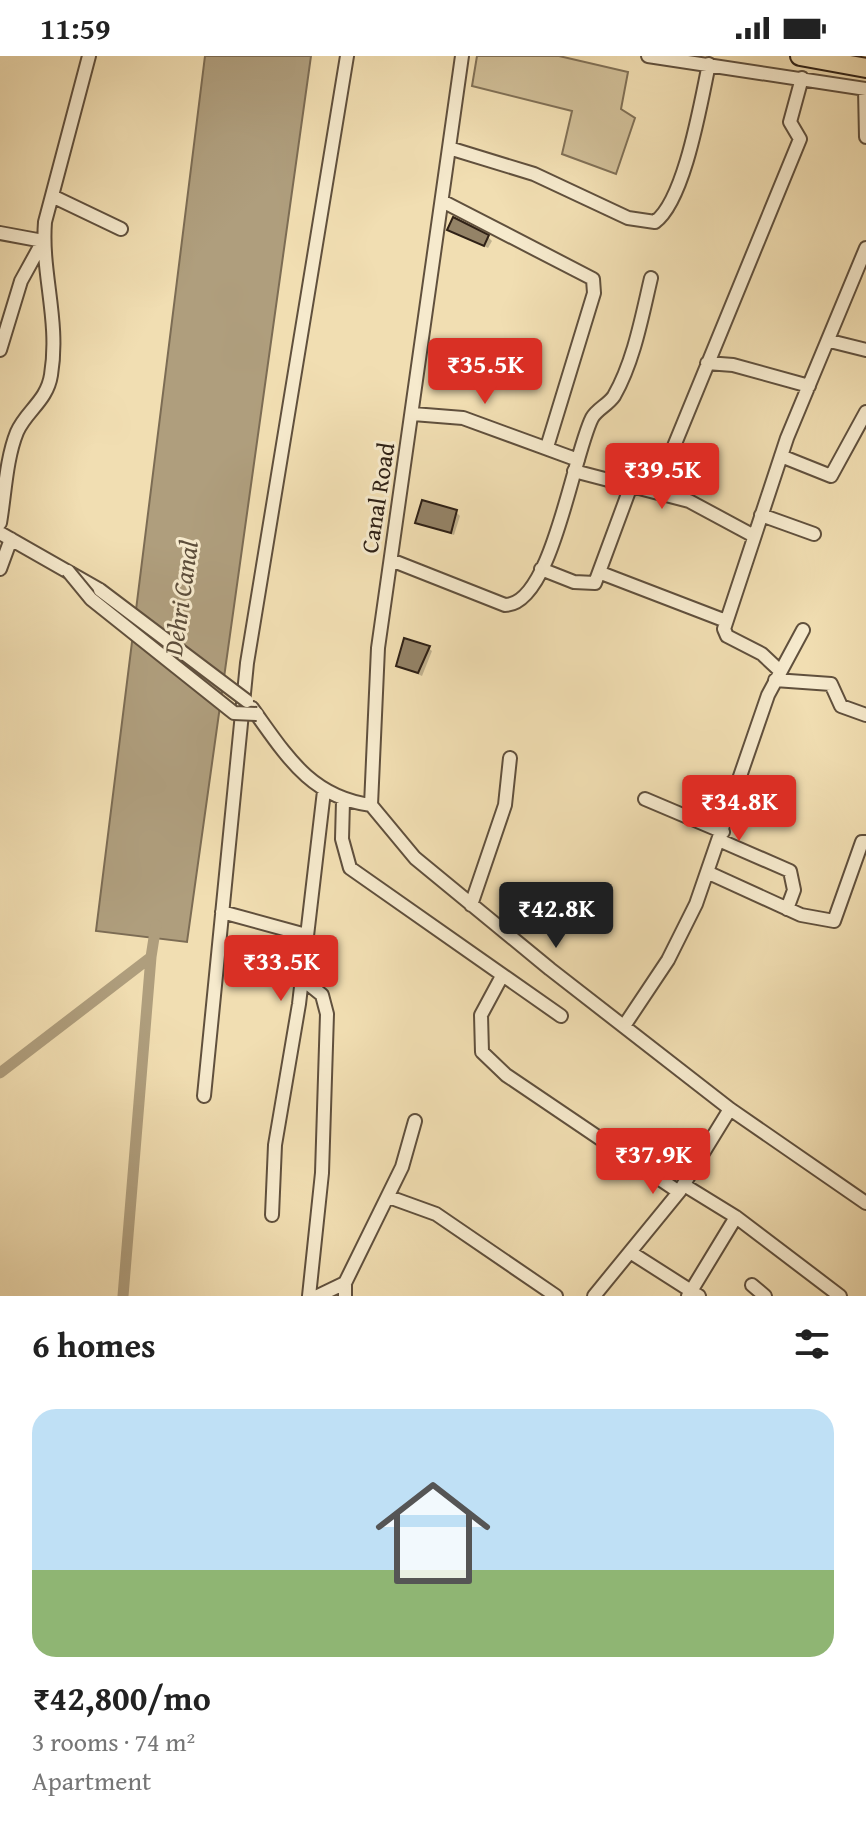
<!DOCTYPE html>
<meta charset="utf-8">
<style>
:root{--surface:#fff;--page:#f2f2f2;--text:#222;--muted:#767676;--line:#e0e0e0;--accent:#d93025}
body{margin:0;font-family:"Gentium Book Plus",serif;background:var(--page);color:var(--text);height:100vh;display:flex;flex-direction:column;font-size:30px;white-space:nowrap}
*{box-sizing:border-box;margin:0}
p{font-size:26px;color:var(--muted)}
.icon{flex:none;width:44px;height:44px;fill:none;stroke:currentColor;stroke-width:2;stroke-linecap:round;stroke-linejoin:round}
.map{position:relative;height:1240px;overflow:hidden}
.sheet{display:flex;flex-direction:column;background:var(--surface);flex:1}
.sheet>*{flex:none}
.price{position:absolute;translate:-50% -68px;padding:0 18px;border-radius:8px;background:var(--accent);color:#fff;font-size:26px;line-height:52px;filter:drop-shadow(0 2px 4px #0008)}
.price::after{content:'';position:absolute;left:50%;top:48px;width:24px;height:18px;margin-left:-12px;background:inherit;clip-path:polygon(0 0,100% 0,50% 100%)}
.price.current{background:#222;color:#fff}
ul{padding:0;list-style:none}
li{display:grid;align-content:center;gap:16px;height:424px;padding:0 32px}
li+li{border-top:2px solid var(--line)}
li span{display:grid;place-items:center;height:248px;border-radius:24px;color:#555}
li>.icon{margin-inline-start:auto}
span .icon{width:144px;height:144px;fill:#fffc;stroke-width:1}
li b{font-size:34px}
h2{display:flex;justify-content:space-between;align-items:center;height:96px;padding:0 32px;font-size:34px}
.status{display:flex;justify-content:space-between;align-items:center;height:56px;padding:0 40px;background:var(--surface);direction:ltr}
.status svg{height:22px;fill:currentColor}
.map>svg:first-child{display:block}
.green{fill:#d0be97;stroke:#807056;stroke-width:2}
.water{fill:#af9e7d;stroke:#7c6c54;stroke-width:2}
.shadow{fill:#0003}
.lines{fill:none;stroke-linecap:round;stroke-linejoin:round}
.canal{stroke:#af9e7d;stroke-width:11}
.building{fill:#948367;stroke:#2f2116;stroke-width:2}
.minor-casing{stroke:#60503d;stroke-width:16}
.highway-casing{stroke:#2f2116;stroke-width:22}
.minor{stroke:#f6eacd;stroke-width:12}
.highway{stroke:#f1deb2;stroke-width:18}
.minor-bridge-casing{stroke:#60503d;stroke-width:16;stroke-linecap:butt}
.minor-bridge{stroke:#f6eacd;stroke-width:12}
.labels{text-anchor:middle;stroke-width:6;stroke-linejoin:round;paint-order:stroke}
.street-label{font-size:24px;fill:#2f2116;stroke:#f6eacd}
.water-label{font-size:26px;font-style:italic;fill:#5c4d3a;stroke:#f6eacd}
</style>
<div class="status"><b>11:59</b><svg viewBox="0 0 49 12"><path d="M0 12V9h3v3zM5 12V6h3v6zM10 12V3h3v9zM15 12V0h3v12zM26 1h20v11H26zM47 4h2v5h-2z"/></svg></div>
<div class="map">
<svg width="866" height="1240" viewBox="0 0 866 1240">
<rect width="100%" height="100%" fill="#f1deb2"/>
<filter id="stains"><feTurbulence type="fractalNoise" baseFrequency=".0025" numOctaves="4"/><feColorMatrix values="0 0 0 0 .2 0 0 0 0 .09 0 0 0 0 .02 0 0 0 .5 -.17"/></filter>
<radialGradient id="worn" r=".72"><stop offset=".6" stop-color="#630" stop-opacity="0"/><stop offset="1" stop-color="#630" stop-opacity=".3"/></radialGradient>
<!-- green -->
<path class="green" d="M477,0H559L628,16L621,53L635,62L616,118L562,98L572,55L472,30Z"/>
<!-- water -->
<path class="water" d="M205,0H311L187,886L96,875Z"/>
<!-- shadow -->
<path class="shadow" d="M450,173L488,181L492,185L488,192Z
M456,456L460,460L454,479L418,466Z
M428,592L432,595L422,620L398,609Z"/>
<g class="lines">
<!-- canal -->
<path class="canal" d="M0,1017L151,901L156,869
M123,1240L151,901"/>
</g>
<!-- building -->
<path class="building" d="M453,161L489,179L484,190L447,174Z
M422,444L457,454L451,477L415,467Z
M404,582L430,590L418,617L396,610Z"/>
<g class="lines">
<defs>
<path id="minor" d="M648,0L866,33
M865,33L866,81
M449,92L534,118L628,162L655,166C685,144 701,45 709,8
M52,140L121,173
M442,145L593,223L594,237L547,391
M0,177L43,185L21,225L0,294
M830,285L866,294
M707,307L733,309L809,330
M413,358L463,362L578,404
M781,400L831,420L866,356
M574,415L689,445L754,480
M656,434L800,83L790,66L802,22
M761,459L814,478
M0,467C5,438 6,403 17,376C26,355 47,345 51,319C60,265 41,217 45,166L89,0
M0,477L100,534
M391,504L505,549C552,549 573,399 592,362C597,353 608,349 614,340C634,305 642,260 651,222
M0,513L11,483
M541,513L574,526L595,527L632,427
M601,517L726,565
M779,614L762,598L727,580L724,573L787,382L866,192
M775,624L831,628L841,650L866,659
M252,652C286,699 310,741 371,749L415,802L550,913L730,1053L866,1147
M645,743L723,776
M343,745L342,783L350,812L561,960
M371,749L378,592L462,0
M721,785L790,815L794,834L787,853
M709,817L801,859L834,865L862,786H866
M471,849L505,749L510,702
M222,856L306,879
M502,920L481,959L482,996L506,1019L679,1136
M301,922L322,939L327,958L322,1117L309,1240
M624,970L668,904L696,848L768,639L803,574
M204,1040L247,607L347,0
M684,1129L736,1161L840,1240
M389,1141L436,1158L556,1240
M272,1159L275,1089L299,948L324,735
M630,1196L699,1240
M752,1229L765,1240
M318,1240L345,1227
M345,1240V1227L402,1111L415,1065
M594,1240L679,1136L730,1053
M688,1240L736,1161"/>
<path id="highway" d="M800,0L866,12"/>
</defs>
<!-- minor casing -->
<use href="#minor" class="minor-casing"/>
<!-- highway casing -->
<use href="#highway" class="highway-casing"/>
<!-- minor -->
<use href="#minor" class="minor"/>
<!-- highway -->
<use href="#highway" class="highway"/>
<defs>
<path id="minor-bridge" d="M68,515L91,543L234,657L257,658
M100,534L247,645"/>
</defs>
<!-- minor-bridge casing -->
<use href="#minor-bridge" class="minor-bridge-casing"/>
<!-- minor-bridge -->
<use href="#minor-bridge" class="minor-bridge"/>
</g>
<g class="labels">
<!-- street labels -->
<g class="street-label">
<text transform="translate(378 442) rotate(-81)" y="8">Canal Road</text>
</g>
<!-- water labels -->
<g class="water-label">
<text transform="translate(181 542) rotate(-82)" y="9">Dehri Canal</text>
</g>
</g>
<rect width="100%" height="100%" filter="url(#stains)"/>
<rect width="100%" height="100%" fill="url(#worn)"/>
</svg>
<b class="price" style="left:485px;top:350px">₹35.5K</b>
<b class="price" style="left:662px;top:455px">₹39.5K</b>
<b class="price" style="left:739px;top:787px">₹34.8K</b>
<b class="price current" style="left:556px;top:894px">₹42.8K</b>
<b class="price" style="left:281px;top:947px">₹33.5K</b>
<b class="price" style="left:653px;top:1140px">₹37.9K</b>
</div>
<section class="sheet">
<h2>6 homes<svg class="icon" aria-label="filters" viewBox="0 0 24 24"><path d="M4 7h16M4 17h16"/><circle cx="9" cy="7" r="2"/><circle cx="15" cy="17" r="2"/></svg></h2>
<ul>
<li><span style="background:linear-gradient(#bfe0f5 65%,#8fb573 0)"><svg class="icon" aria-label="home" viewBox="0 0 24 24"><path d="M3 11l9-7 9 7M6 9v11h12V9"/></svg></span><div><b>₹42,800/mo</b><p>3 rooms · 74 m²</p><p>Apartment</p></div></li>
</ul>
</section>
